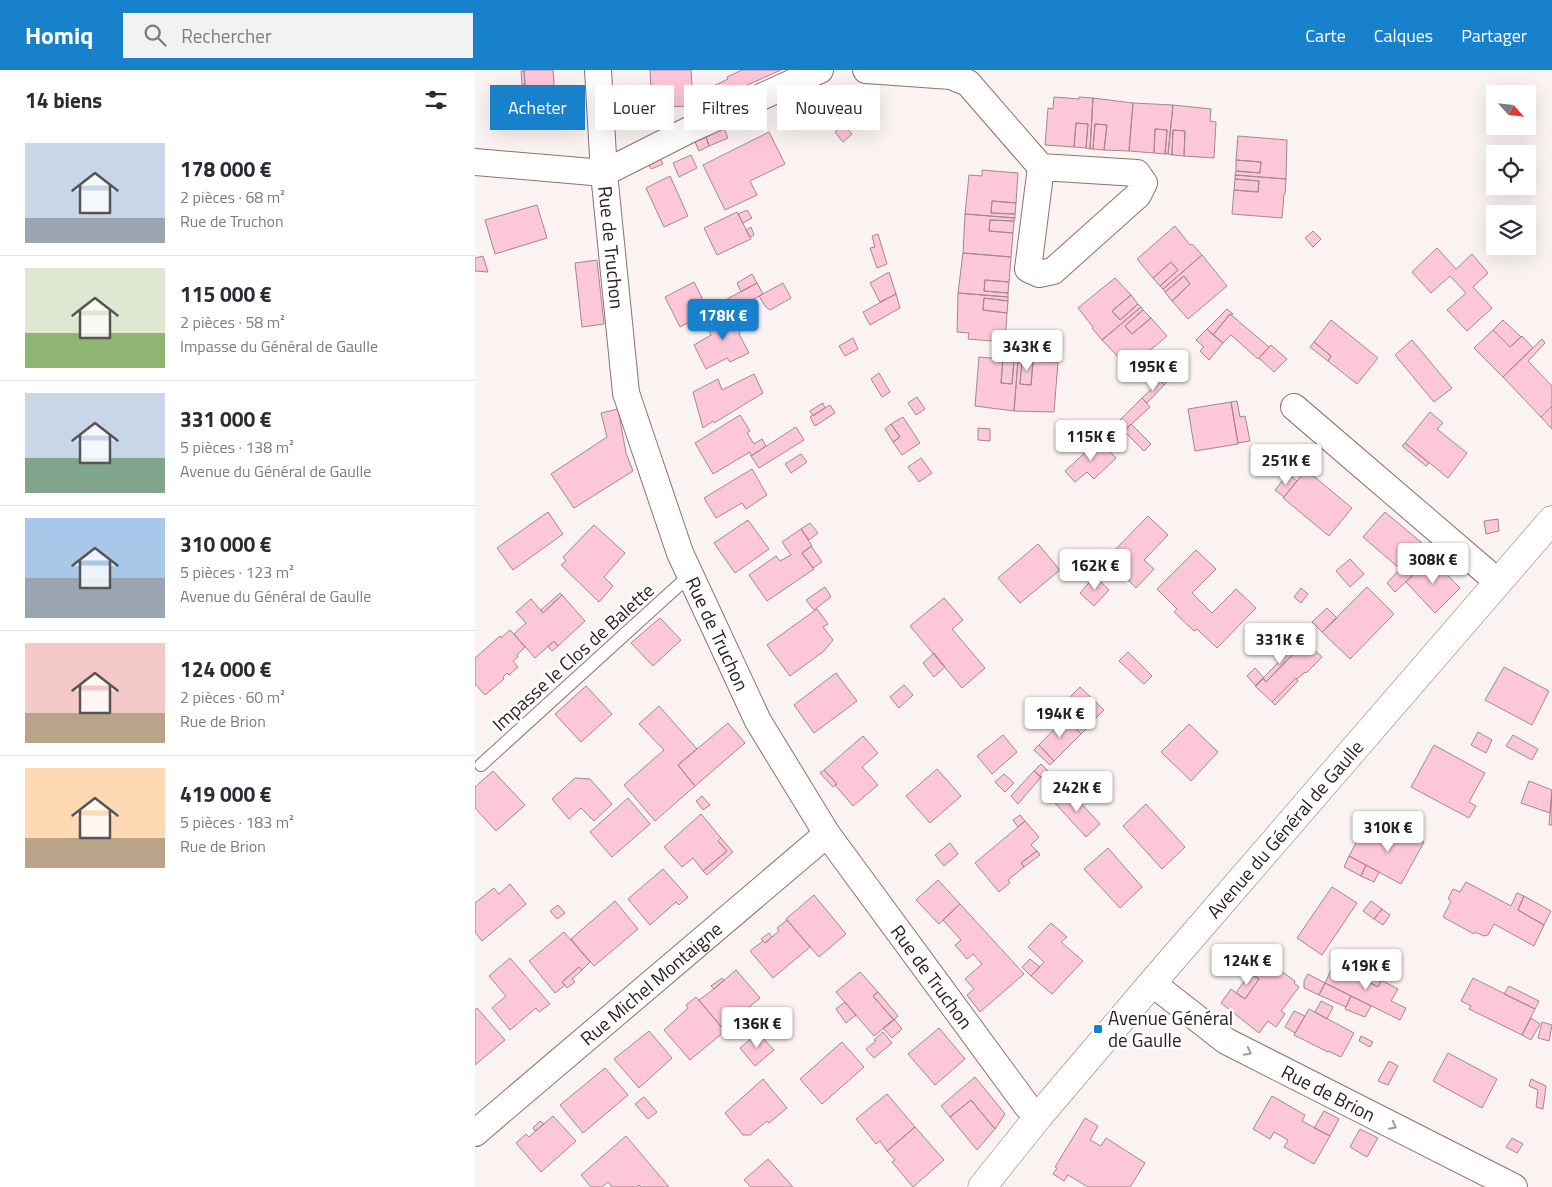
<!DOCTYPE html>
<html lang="fr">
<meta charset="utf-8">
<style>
:root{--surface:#fff;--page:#f2f2f3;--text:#2b2b33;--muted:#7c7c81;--line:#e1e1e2;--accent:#1881cc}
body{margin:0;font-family:"Titillium Web",sans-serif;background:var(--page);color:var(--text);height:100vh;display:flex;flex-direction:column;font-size:19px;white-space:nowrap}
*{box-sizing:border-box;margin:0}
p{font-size:16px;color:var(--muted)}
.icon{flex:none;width:28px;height:28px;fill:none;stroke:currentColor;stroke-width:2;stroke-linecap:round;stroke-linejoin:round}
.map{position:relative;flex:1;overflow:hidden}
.sheet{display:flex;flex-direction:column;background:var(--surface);width:475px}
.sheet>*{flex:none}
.banner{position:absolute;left:15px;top:15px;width:475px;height:45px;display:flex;gap:10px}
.needle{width:32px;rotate:117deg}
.buttons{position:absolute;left:1011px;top:15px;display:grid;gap:10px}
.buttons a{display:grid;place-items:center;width:50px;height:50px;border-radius:0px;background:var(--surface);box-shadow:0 5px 20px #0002;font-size:25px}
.price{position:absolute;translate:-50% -42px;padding:0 11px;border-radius:5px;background:#fff;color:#222;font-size:16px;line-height:32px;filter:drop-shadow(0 1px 2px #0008)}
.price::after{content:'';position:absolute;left:50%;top:30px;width:15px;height:11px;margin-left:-8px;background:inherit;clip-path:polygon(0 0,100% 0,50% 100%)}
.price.on{background:var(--accent);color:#fff}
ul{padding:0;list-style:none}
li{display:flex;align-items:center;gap:15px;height:125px;padding:0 25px}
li+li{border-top:1px solid var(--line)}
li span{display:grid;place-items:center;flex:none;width:140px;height:100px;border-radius:0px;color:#555}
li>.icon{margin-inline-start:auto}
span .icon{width:60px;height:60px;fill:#fffc;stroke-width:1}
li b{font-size:21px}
h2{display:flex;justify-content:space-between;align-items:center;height:60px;padding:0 25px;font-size:21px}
.chip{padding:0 18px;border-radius:0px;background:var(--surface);box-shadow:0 5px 20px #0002;font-size:18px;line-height:45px}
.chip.on{background:var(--accent);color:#fff}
header{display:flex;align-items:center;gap:30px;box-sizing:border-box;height:70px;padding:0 25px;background:var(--accent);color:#fff}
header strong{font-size:24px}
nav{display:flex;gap:28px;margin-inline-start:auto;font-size:18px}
.search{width:350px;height:45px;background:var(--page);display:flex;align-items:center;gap:12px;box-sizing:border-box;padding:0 18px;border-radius:0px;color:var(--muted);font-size:19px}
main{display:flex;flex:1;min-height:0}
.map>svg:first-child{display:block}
.building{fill:#fdc7da;stroke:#a48690}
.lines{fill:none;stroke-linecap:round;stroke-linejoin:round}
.lane-casing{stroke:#90716e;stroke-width:14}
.street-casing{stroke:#90716e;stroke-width:28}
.secondary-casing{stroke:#90716e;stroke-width:29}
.lane{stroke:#fff;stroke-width:12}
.street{stroke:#fff;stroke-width:26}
.secondary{stroke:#fff;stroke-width:28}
.oneway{stroke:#a09b9a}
.poi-dot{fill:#1881cc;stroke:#fff;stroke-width:2}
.labels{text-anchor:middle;stroke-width:5;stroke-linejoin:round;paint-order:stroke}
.street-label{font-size:19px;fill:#2d201f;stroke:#fff}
.poi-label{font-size:19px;fill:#2d201f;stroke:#fff;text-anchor:start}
</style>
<header>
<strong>Homiq</strong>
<div class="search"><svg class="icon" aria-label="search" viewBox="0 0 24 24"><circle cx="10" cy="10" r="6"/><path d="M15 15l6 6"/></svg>Rechercher</div>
<nav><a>Carte</a><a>Calques</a><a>Partager</a></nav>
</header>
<main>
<section class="sheet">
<h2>14 biens<svg class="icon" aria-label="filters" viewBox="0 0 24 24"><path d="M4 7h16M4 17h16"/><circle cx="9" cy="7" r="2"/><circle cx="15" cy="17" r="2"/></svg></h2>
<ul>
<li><span style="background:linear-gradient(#c9d6e8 75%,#9aa5b1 0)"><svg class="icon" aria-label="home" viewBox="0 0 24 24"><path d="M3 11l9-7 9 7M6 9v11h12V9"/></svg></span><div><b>178 000 €</b><p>2 pièces · 68 m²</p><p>Rue de Truchon</p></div></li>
<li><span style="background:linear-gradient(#dfe7d0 65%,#8fb573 0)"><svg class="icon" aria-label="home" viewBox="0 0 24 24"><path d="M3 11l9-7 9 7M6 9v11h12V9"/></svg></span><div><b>115 000 €</b><p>2 pièces · 58 m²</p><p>Impasse du Général de Gaulle</p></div></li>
<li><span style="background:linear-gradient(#c9d6e8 65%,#7fa58c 0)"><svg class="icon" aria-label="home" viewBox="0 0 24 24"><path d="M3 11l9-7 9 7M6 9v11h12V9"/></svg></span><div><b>331 000 €</b><p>5 pièces · 138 m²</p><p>Avenue du Général de Gaulle</p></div></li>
<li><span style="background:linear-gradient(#a9c7e8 60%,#9aa5b1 0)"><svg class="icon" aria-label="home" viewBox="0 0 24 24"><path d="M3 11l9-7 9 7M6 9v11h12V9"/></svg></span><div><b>310 000 €</b><p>5 pièces · 123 m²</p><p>Avenue du Général de Gaulle</p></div></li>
<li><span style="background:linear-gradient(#f6c9c9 70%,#b9a48a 0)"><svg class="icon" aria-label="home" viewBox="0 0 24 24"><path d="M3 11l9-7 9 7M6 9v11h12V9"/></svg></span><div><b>124 000 €</b><p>2 pièces · 60 m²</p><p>Rue de Brion</p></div></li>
<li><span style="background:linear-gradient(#ffd9b3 70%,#b9a48a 0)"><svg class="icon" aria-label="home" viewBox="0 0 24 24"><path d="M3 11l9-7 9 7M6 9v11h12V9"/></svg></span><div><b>419 000 €</b><p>5 pièces · 183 m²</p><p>Rue de Brion</p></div></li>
</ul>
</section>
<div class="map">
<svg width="1077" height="1117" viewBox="0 0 1077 1117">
<rect width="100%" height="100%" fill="#faf3f2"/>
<!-- building -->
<path class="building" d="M49,0H78L81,42L46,45L44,16L50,15Z
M175,0H216L218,31L212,36L177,38Z
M267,0H306L259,21V20L238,31L232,19L253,9L252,7Z
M46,1H49L50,15H47Z
M579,27L604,29V27L618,28L615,79L611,78L613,54L601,53L599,77L570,75L573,38L578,39Z
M618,28L658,33L654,81L629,80L632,55L620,54L618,79H615Z
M658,33L698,35L693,84H690L692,60L680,59L679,83L654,81Z
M698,35L736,39L735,51L741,52L739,88L709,86L710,61L698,60L697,85L693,84Z
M601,53L613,54L611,78L599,77Z
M620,54L632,55L629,80L618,79Z
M369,55L377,64L368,72L360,62Z
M249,58L253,68L234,76L231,67Z
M680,59L692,60L690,84L679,83Z
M698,60L710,61L709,86L697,85Z
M294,62L310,94L275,111L282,125L250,140L228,95Z
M763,66L812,70L811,109L760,105L761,101L785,103L786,92L761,90Z
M231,67L234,76L224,81L220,72Z
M216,85L222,98L204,107L198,93Z
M184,86L188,94L176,99L172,92Z
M761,90L786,92L785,103L761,101Z
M507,100L543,103L541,133L517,131L516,143L540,144V148L490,144L494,105L507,106Z
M760,105L811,109L810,124H809L807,148L757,144L759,120L783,122L784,111L760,109Z
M195,106L213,146L189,157L171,118Z
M760,109L784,111L783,122L759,120Z
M517,131L541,133L540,144L516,143Z
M62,135L72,168L20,184L10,150Z
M272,140L277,148L268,153L263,144Z
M262,142L276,169L242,185L229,158Z
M490,144L540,148L539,151L515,150L514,161L538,163L536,187L488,183Z
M515,150L539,151L538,163L514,161Z
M700,156L715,175L717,174L727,185L688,219L685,216L703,200L696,192L678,208L662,189Z
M276,157L279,165L275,167L271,160Z
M838,161L846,169L838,177L830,168Z
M403,164L412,194L402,198L395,178L400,177L397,166Z
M962,178L981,199L997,184L1013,203L998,217L1017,238L992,261L972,240L991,223L975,206L956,223L937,202Z
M488,183L536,187L534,212L510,210L509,221L533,223V227L483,223Z
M727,185L752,216L713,249L697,231L715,214L709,206L690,222L688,219Z
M8,186L13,202L0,201V188Z
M122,190L129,254L107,257L100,193Z
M696,192L703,200L685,216L678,208Z
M414,202L421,224L405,232L395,213Z
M277,204L282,213L266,222L262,213Z
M709,206L715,214L697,231L690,222Z
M640,208L656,225L637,241L645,250L663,234L666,237L627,270L617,258L618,257L603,238Z
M510,210L534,212L533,223L509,221Z
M219,212L234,242L205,257L190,227Z
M282,213L288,224L258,241L252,229Z
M308,213L316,228L295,240L290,236L284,226Z
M483,223L533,227V231L509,228L508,240L532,243L530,272L493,269L494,263L482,262Z
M421,224L425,238L395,255L388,242Z
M656,225L663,234L645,250L637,241Z
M509,228L533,231L532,243L508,240Z
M666,237L668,240L650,256L657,264L676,248L692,266L654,298L627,270Z
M261,239L269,253L264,264L274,283L255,292L252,288L231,299L219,275L236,265L231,255Z
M752,239L758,244L757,245L755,244L738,265L732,259Z
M668,240L676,248L657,264L650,256Z
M755,244L794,277L783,289L756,265L748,273L738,265Z
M856,250L903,288L882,314L853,291L856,286L839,272Z
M1028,250L1046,267L1035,277L1018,260Z
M732,259L748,273L734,290L725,281L729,277L721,270Z
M1018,260L1035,277L1047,266L1058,278L1028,307L999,278Z
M378,268L383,279L370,286L364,276Z
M1067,269L1070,273L1053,291L1077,316V336L1066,347L1028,307Z
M937,270L977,318L959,332L920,285Z
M839,272L856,286L853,291L835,277Z
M796,275L812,289L799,302L784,288Z
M504,287L528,289L526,313L537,314L539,289L543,290L539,341L500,336Z
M528,289H539L537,314L526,313Z
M543,290H547L545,314L556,315L558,291L583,292L579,342L539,341Z
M547,290L558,291L556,315L545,314Z
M694,302L698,306L689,315L685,311Z
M404,303L415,322L407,327L396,309Z
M279,304L288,323L239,353L238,351L228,358L218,322L243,309L247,320Z
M685,311L689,315L672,333L667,328Z
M442,327L450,339L441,345L433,333Z
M667,328L675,337L649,361L641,354Z
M762,331L765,347L770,346L775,371L763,373L756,332Z
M756,332L763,374L720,381L713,339Z
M348,333L350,338L338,346L335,341Z
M355,335L360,343L340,356L335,347Z
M1077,336V359L1066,347Z
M143,339L151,383L158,401L99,438L76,404L132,367L126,343Z
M955,342L968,353L962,359L992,383L973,408L930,373Z
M265,345L275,361L272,363L279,374L287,369L291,376L276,386L275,382L238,404L220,373Z
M428,347L445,373L427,385L418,372L425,367L416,354Z
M416,354L425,367L418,372L410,359Z
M656,354L676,374L669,381L649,361Z
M321,357L329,370L284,398L276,386Z
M503,358L515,359V371L503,370Z
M624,370L641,388L619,409L612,402L600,412L590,401Z
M930,373L954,393L951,396L927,376Z
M326,384L332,392L316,403L310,394Z
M446,388L457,403L444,412L433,397Z
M277,399L292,425L271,439L267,433L241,448L229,428Z
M831,400L877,438L854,466L808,428Z
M813,404L822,411L809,427L800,420Z
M73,442L88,464L38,500L22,478Z
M910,442L960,484L920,522L912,513L925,499L888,467Z
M673,446L693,465L669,490L679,499L661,518L651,508L654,505L634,486Z
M1023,449L1024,461L1011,464L1009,451Z
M273,450L294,479L260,503L239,473Z
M335,453L343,463L334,470L326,459Z
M119,455L150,483L129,507L138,516L124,532L86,495L91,491L88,487Z
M326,459L337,476L327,483L339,499L292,531L274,505L301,486L305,491L316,485L307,472Z
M563,474L585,500L545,533L523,508Z
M336,476L347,492L338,498L327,483Z
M721,480L741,499L717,523L737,543L761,519L781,538L742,578L722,559L719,561L699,542L702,539L682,519Z
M956,488L985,518L960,543L931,512Z
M875,489L889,504L875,517L861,501Z
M620,506L634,520L619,536L605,523Z
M350,517L356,527L339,540L331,530Z
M892,517L919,544L875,589L847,562Z
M826,518L833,524L826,533L819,527Z
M85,523L87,525L68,543L66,540Z
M87,525L110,551L83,576L79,571L60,588L39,564L51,553L41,542L56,529L68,543Z
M469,528L488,550L477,559L510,598L487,618L435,556Z
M852,538L862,548L847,562L837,552Z
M342,539L353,554L348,557L358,570L349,581L315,606L292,575Z
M185,548L206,570L178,596L156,573Z
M35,560L50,577L42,585L43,587L38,591L43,597L34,605L32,603L28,607L29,609L10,625L0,614V588L25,566L26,568Z
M827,569L847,587L831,603L830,602L822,609L821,608L797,632L780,616L788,608L791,612L822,580L819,577Z
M79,571L83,576L77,581L73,577Z
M819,577L822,580L791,612L788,608Z
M653,582L677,606L669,614L644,591Z
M459,583L470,597L459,607L448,593Z
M1029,597L1074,621L1057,655L1010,630Z
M780,598L789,608L781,616L772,606Z
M361,603L382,631L339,663L319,635Z
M821,608L823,611L800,635L797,632Z
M429,615L438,625L424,638L415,627Z
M111,616L137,644L106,672L80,644Z
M605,617L629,640L613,656L589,633Z
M589,635L612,658L606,664L590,648L589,650L581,642Z
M184,636L222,679L203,695L220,716L180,751L149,715L189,680L164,654Z
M590,648L606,664L579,691L564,675Z
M253,653L270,673L220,716L203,695Z
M714,654L743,682L716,711L686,682Z
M1003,662L1017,670L1011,683L996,675Z
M528,665L542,682L517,704L502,686Z
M1038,665L1063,679L1057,690L1031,676Z
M388,666L403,683L387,697L403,715L378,736L360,715L362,714L349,700Z
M564,675L579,691L575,695L559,680Z
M959,675L1010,703L994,732L1001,736L994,748L936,717Z
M566,694L573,701L566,707L559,701Z
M462,699L486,726L455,753L431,726Z
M349,700L362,714L358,717L345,703Z
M18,701L50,735L21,761L0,738V717Z
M559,701L566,707L543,734L536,726Z
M529,704L539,713L530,722L520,712Z
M100,708L115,709L137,734L119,751L106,738L94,749L77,729Z
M1054,711L1077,720L1075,743L1046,733Z
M593,719L625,754L611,767L579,732Z
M1077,721V755H1074Z
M227,726L235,735L228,740L221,731Z
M153,728L175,754L137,787L115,762Z
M671,734L710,777L687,799L648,756Z
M226,744L246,768L243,771L252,781L228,801L218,788L207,797L189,777Z
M545,745L550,751L543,757L538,750Z
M550,751L564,767L556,775L562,781L546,793L549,797L533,810L535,813L524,822L500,793Z
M925,759L949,772L926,814L874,786L887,762L893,760L918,772Z
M246,768L258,782L232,805L228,801L252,781L243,771Z
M475,773L483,784L469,796L460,785Z
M633,778L667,817L645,838L609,799Z
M562,781L565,785L549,797L546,793Z
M874,786L891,795L886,806L869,797Z
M891,795L904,802L899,812L886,806Z
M188,799L213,827L204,835L201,832L175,855L153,829Z
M463,810L485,834L464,854L441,830Z
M991,812L1036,836L1042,823L1049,826L1043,840L1069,855L1059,876L1019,854L1013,865L1009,866L1000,862L999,864L968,847L976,831L973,829L978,819L985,822Z
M35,814L51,834L7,871L0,862V833L19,818L24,824Z
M857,817L882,833L847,885L822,868Z
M339,825L371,864L344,887L311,849Z
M1049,826L1076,841L1069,855L1043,840Z
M140,831L163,859L119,896L96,869Z
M896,831L907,839L899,849L888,841Z
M485,834L549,904L505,942L492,925L499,919L490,909L507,894L498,884L492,889L480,875L486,870L468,850Z
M83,835L90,843L82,849L75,841Z
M907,839L915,845L908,855L899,849Z
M312,850L335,877L298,908L275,881L288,871L290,873L304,861L302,858Z
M576,853L592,867L586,872L608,891L577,924L556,906L569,892L553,877Z
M89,862L115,892L107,900L104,897L87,912L90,915L80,923L54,891Z
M294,863L297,867L290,873L286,869Z
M780,886L794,896L795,893L820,911L819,913L824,917L806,941L810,944L801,957L793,951L784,963L746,933L756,919L770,929L784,909L770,900Z
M35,888L75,934L64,942L61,938L35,960L17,938L31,926L14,906Z
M555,889L565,897L556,906L547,897Z
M860,895L903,917L906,910L923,919L916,931L931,938L925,950L850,913L858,896Z
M104,897L107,900L97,909L100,912L92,918L87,912Z
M891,898L908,906L903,917L886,908Z
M261,900L285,928L248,959L224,930L239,919Z
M385,902L403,922L398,926L419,950L399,966L361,922Z
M775,903L784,909L770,929L761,923Z
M833,904L850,913L844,925L829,918V911Z
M247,908L249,910L239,919L236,916Z
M998,908L1060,939L1047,965L994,939L996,936L986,931Z
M850,913L876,926L871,937L844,925Z
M1034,916L1064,931L1060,939L1029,924Z
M403,922L423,946L419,950L398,926Z
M876,926L896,936L890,947L870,939Z
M221,927L250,961L215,990L189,960L213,938L211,935Z
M846,931L858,937L852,949L840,942Z
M370,932L381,945L371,953L361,939Z
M2,938L30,970L0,995V940Z
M834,939L879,963L866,987L853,981V982L819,965Z
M819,941L830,946L820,963L810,957Z
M1056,948L1065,954L1056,970L1047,965Z
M419,949L427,959L417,968L408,958Z
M1067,952L1077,955L1074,971L1063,968Z
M464,958L490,989L460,1015L433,984Z
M174,961L197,988L164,1018L139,989Z
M408,962L417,973L399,988L391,979L401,971L399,970Z
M283,963L299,980L280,996L265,978Z
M886,966L898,972L895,977L884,971Z
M367,972L389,997L347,1034L325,1009Z
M973,983L1022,1009L1007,1038L958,1011Z
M914,991L923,996L913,1015L903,1011Z
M130,998L153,1025L108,1063L85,1035Z
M500,1007L530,1044L520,1059L496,1030L475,1047L466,1036Z
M288,1009L312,1038L294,1053L292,1051L275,1065H268L250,1043Z
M1056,1009L1071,1016L1068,1039L1061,1037L1063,1020L1054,1016Z
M412,1024L440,1057L412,1081L405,1071L401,1074L381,1049Z
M797,1026L830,1045L827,1051L855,1066L839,1094L809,1077L813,1070L799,1062L795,1069L778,1059Z
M169,1027L182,1042L173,1049L160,1034Z
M496,1030L520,1059L502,1080L475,1047Z
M849,1041L864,1049L855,1066L839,1058Z
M78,1046L101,1071L66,1102L41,1073L51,1064L54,1067Z
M610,1048L623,1056L615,1070L626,1076L631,1068L670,1093L655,1117H613L593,1105L589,1111L578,1104L582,1098L580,1097Z
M65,1051L69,1054L60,1061L58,1058Z
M440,1057L469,1090L438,1117L417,1092L420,1090L412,1081Z
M885,1059L903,1068L892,1087L875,1077Z
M151,1066L194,1117H166L164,1115L162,1117H137L133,1112L127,1117H116L106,1105Z
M1037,1068L1048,1074L1042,1083L1031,1077Z
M293,1089L318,1117H276L269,1110Z"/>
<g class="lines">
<defs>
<path id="lane" d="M6,695L215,505"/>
<g id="street">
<path id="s1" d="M123,0L129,103L151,323L205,483L283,651L352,764L552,1036L564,1046"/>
<path d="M391,0L476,6L493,13L566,97L662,103L669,113L663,125L578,201L564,204L553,199L566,97"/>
<path d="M0,92L129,103L216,59L345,0"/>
<path d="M819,337L1023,512"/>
<path id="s2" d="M677,913L751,971L1039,1117"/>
<path id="s3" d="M0,1063L352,764"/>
</g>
<g id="secondary">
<path id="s4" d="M507,1117L564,1046L677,913L1077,450"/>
</g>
</defs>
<!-- lane casing -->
<use href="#lane" class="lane-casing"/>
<!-- street casing -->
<use href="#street" class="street-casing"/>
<!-- secondary casing -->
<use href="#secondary" class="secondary-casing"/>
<!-- lane -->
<use href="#lane" class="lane"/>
<!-- street -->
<use href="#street" class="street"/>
<!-- secondary -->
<use href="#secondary" class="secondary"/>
</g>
<!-- one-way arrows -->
<defs><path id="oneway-chevron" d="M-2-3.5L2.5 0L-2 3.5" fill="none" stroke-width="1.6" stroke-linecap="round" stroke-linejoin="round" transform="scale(1.25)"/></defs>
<g class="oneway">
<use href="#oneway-chevron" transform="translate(773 982) rotate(27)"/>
<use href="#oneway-chevron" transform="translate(918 1056) rotate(27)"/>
</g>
<!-- markers -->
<rect class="poi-dot" x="618" y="954" width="10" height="10" rx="2.5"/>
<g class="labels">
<!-- street labels -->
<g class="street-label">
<text dy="7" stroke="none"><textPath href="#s1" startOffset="178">Rue de Truchon</textPath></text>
<text dy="7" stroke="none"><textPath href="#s1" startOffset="582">Rue de Truchon</textPath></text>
<text transform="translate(98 587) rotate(-42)" y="7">Impasse le Clos de Balette</text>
<text dy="7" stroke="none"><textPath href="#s4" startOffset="469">Avenue du Général de Gaulle</textPath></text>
<text dy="7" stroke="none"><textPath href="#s1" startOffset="988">Rue de Truchon</textPath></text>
<text dy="7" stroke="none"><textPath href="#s3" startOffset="231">Rue Michel Montaigne</textPath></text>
<text dy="7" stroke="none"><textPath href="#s2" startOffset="209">Rue de Brion</textPath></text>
</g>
<!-- poi labels -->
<g class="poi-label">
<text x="633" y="955">Avenue Général<tspan x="633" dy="22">de Gaulle</tspan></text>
</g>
</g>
</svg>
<div class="buttons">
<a><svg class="needle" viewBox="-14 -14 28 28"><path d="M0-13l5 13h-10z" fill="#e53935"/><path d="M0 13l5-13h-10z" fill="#7c7c81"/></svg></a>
<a><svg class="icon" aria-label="locate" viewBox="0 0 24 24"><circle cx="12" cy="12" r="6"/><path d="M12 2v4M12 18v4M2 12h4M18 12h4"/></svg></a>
<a><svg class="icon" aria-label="layers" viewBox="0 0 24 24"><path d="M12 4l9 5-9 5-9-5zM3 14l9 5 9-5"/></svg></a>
</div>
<b class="price on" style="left:248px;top:271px">178K €</b>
<b class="price" style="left:552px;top:302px">343K €</b>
<b class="price" style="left:678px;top:322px">195K €</b>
<b class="price" style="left:616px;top:392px">115K €</b>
<b class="price" style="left:811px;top:416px">251K €</b>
<b class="price" style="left:958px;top:515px">308K €</b>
<b class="price" style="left:620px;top:521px">162K €</b>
<b class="price" style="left:805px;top:595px">331K €</b>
<b class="price" style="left:585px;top:669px">194K €</b>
<b class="price" style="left:602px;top:743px">242K €</b>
<b class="price" style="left:913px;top:783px">310K €</b>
<b class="price" style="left:772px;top:916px">124K €</b>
<b class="price" style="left:891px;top:921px">419K €</b>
<b class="price" style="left:282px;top:979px">136K €</b>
<div class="banner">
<a class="chip on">Acheter</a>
<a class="chip">Louer</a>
<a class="chip">Filtres</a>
<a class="chip">Nouveau</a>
</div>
</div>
</main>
